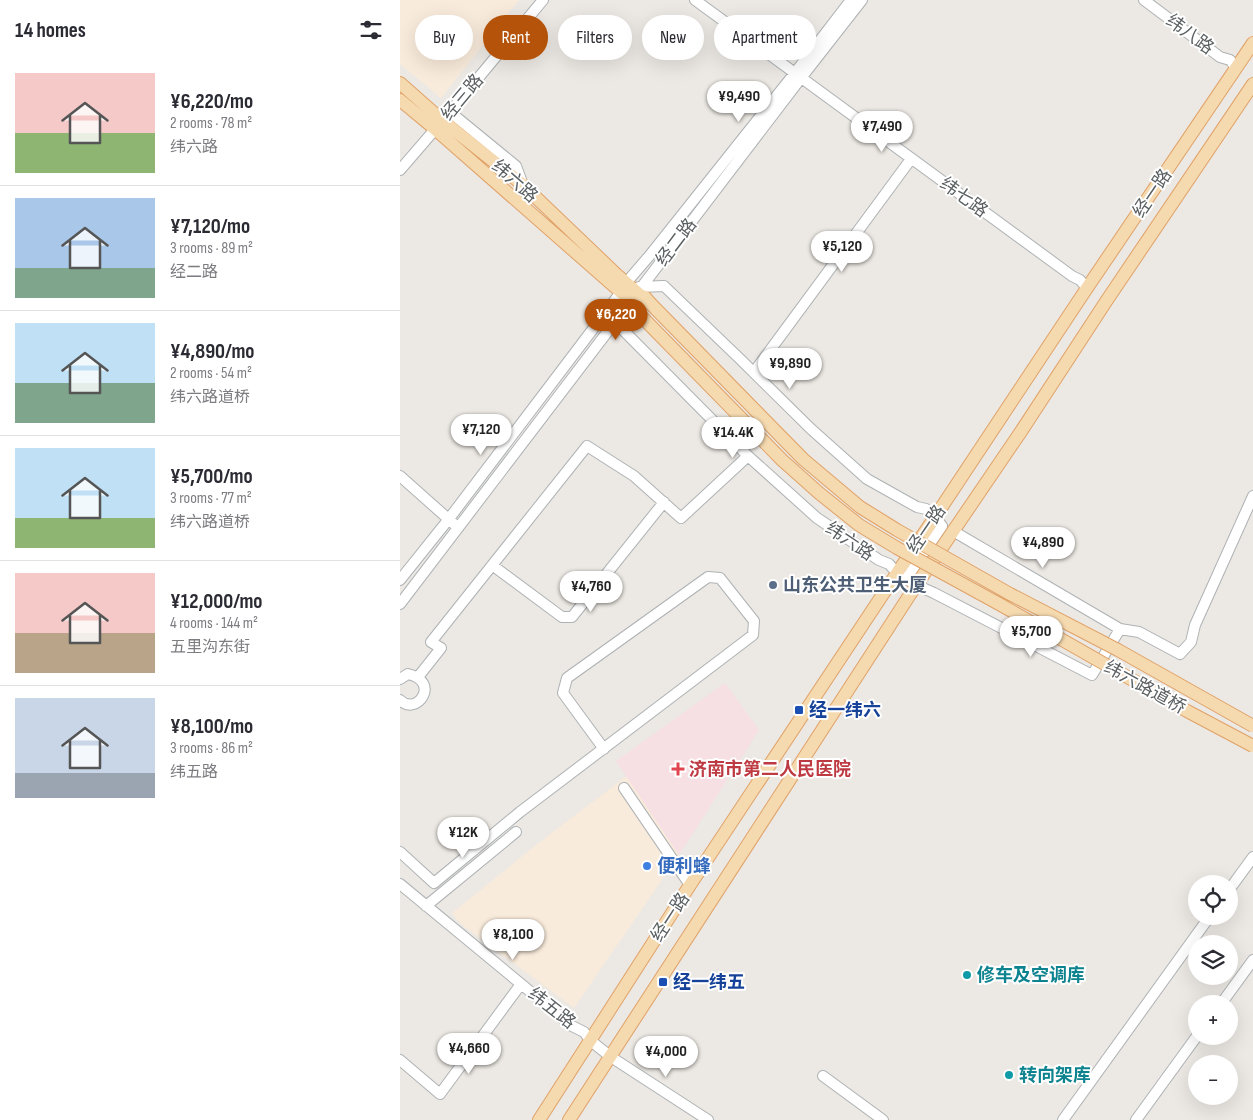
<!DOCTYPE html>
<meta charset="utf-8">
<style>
:root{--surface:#fff;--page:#f7f7f7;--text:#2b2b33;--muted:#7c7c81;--line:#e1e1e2;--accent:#b45309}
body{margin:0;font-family:"Sofia Sans Condensed","Noto Sans SC",sans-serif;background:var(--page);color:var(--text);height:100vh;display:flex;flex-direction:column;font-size:19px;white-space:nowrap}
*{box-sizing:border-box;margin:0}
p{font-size:16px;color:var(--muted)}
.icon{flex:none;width:28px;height:28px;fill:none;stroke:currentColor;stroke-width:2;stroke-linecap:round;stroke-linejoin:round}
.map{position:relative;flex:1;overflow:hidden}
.details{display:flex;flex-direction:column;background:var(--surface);width:400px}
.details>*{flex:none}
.hud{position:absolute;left:15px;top:15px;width:475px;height:45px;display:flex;gap:10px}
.buttons{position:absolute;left:788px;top:875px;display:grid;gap:10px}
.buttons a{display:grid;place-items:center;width:50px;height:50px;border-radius:50%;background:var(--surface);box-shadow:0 5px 20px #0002;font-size:25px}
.price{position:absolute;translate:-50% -42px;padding:0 11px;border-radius:18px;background:#fff;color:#222;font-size:16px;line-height:32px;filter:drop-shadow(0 1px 2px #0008)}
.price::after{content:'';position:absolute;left:50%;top:30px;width:15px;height:11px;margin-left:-8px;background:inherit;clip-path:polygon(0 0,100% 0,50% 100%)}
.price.on{background:var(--accent);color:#fff}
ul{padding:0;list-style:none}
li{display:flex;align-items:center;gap:15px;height:125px;padding:0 15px}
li+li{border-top:1px solid var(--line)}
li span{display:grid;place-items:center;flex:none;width:140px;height:100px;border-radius:0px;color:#555}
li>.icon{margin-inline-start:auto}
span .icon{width:60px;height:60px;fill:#fffc;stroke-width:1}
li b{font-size:21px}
h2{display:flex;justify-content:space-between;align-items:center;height:60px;padding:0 15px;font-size:21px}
.chip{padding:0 18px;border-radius:22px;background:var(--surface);box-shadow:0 5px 20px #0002;font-size:18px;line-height:45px}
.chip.on{background:var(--accent);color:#fff}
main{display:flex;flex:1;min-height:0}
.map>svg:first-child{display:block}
.commercial{fill:#f9ebdb}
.medical{fill:#f7e0e4}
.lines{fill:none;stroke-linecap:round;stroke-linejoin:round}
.minor-casing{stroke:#aeb2b4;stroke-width:12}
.major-casing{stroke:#e0a268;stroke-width:14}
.minor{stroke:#fff;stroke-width:10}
.major{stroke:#f5d9af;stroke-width:12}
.major-bridge-casing{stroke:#e0a268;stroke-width:14;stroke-linecap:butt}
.major-bridge{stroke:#f5d9af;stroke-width:12}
.service-dot{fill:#5c6f8a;stroke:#fff;stroke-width:2}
.transit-dot{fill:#1a4fb4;stroke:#fff;stroke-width:2}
.health-dot{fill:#e0444e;stroke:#fff;stroke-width:2}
.shop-dot{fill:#3f7fe0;stroke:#fff;stroke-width:2}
.culture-dot{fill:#0f9aa8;stroke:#fff;stroke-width:2}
.labels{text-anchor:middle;stroke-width:4;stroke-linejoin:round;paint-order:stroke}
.street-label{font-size:18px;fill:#5b6062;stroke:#fff}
.service-label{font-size:18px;font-weight:bold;fill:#4e5e75;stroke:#fff;text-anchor:start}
.transit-label{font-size:18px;font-weight:bold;fill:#164399;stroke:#fff;text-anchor:start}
.health-label{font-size:18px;font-weight:bold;fill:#be3a42;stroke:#fff;text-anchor:start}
.shop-label{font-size:18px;font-weight:bold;fill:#366cbe;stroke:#fff;text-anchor:start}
.culture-label{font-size:18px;font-weight:bold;fill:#0d838f;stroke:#fff;text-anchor:start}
</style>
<main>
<section class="details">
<h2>14 homes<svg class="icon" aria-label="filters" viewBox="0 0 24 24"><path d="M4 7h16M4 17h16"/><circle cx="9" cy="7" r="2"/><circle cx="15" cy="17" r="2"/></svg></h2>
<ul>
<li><span style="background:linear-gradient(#f6c9c9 60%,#8fb573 0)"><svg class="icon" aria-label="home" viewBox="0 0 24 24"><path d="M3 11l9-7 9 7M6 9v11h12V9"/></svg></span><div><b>¥6,220/mo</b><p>2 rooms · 78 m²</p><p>纬六路</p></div></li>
<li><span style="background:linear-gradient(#a9c7e8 70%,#7fa58c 0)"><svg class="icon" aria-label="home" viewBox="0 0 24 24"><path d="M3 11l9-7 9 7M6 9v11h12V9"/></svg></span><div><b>¥7,120/mo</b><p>3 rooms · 89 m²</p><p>经二路</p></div></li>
<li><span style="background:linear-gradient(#bfe0f5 60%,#7fa58c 0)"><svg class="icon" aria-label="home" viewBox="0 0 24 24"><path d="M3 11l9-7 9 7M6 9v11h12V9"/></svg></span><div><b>¥4,890/mo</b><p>2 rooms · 54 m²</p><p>纬六路道桥</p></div></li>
<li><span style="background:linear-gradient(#bfe0f5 70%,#8fb573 0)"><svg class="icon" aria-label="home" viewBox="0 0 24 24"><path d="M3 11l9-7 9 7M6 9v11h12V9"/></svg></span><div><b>¥5,700/mo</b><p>3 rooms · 77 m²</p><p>纬六路道桥</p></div></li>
<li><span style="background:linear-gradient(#f6c9c9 60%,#b9a48a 0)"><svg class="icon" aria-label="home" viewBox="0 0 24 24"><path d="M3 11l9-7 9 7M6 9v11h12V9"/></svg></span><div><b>¥12,000/mo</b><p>4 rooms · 144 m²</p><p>五里沟东街</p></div></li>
<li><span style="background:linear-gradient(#c9d6e8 75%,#9aa5b1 0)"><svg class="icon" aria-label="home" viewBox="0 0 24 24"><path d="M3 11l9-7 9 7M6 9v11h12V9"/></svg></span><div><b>¥8,100/mo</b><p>3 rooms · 86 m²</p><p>纬五路</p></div></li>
</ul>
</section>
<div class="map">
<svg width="853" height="1120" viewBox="0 0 853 1120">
<rect width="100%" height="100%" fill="#ece8e3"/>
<!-- commercial -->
<path class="commercial" d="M0,0H119L41,98L0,64Z
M227,776L279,855L174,1008L61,924L52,913L150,834Z"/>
<!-- medical -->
<path class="medical" d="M325,683L359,730L279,855L216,761Z"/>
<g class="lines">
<defs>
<path id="minor" d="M295,0L672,276L680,280L687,288
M744,0L820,57L830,60L836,68
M50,112L116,166L123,185
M0,170L50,112L143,0
M239,287L264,286L339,358L411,429L467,479L517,507L526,509L535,517L542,526L510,573L515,583
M222,311V329L348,456L417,518L479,560L489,564L497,573L516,585L534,593L692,675L720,629
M354,372L511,159
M0,476L54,524
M553,531L720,629L739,632L780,654L791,642L795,625L853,496
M92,565L162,617H172L264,502
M0,580L48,520L221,292L226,283L250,255L394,74L451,0
M0,604L401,78L462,0
M18,677L41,648L31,642L187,446L234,476L281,518L348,456
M0,679L8,674C42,682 16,717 0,700
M224,788L290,885
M0,852L34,883L120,812L353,635L354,621L320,578L308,577L167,678L163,693L204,749
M0,884L172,1026L184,1032L191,1041L211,1057L308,1120
M829,890L853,857
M26,906L116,832
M821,1004L853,960
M0,1060L40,1094L121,984
M423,1076L483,1120
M663,1120L810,916
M736,1120L797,1036"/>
<path id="major" d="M0,83L43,121L123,185L216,274L240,295L245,297L250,303
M0,100L35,129L231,301L240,315
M139,1120L290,885L497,573L535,517L687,288L853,43
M169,1120L511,593L620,433L707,300L853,84"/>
</defs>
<!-- minor casing -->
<use href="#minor" class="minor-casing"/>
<!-- major casing -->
<use href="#major" class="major-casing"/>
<!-- minor -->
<use href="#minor" class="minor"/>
<!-- major -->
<use href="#major" class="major"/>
<defs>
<path id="major-bridge" d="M250,303L403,459L460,507L497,530L610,594L718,650L853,726
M240,315L382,460L419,493L459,525L497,548L601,605L787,711L853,746"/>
</defs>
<!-- major-bridge casing -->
<use href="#major-bridge" class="major-bridge-casing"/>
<!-- major-bridge -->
<use href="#major-bridge" class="major-bridge"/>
</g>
<!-- markers -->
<circle class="service-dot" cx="373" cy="585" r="5"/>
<g class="transit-dot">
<rect x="394" y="705" width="10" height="10" rx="2.5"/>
<rect x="258" y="977" width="10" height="10" rx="2.5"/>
</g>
<path class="health-dot" d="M275.5 761.5h5v5h5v5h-5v5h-5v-5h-5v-5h5z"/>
<circle class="shop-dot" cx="247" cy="866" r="5"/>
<g class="culture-dot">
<circle cx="567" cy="975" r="5"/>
<circle cx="609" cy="1075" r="5"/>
</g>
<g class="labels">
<!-- street labels -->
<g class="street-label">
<text transform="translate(790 34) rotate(36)" y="6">纬八路</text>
<text transform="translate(62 97) rotate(-50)" y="6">经三路</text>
<text transform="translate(115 181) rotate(41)" y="6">纬六路</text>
<text transform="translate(752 193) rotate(-56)" y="6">经一路</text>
<text transform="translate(564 197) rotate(36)" y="6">纬七路</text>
<text transform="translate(276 242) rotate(-53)" y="6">经二路</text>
<text transform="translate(526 529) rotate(-56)" y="6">经一路</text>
<text transform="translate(450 541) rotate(34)" y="6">纬六路</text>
<text transform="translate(745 687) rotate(29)" y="6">纬六路道桥</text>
<text transform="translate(270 917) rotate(-57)" y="6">经一路</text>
<text transform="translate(152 1008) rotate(38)" y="6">纬五路</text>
</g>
<!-- service labels -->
<g class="service-label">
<text x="383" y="591">山东公共卫生大厦</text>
</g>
<!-- transit labels -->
<g class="transit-label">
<text x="409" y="716">经一纬六</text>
<text x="273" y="988">经一纬五</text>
</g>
<!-- health labels -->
<g class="health-label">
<text x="289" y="775">济南市第二人民医院</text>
</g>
<!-- shop labels -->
<g class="shop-label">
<text x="257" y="872">便利蜂</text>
</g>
<!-- culture labels -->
<g class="culture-label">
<text x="577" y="981">修车及空调库</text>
<text x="619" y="1081">转向架库</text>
</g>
</g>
</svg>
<div class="buttons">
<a><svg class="icon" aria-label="locate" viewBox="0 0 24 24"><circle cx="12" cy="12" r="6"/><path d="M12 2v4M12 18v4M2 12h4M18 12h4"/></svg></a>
<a><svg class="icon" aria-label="layers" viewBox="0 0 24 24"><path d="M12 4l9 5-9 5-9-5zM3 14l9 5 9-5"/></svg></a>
<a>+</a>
<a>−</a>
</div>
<b class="price" style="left:339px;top:123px">¥9,490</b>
<b class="price" style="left:482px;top:153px">¥7,490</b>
<b class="price" style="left:442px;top:273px">¥5,120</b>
<b class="price on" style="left:216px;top:341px">¥6,220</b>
<b class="price" style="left:390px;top:390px">¥9,890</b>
<b class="price" style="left:81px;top:456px">¥7,120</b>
<b class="price" style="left:333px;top:459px">¥14.4K</b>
<b class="price" style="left:643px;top:569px">¥4,890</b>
<b class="price" style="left:191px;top:613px">¥4,760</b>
<b class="price" style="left:631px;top:658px">¥5,700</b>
<b class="price" style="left:63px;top:859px">¥12K</b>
<b class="price" style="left:113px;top:961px">¥8,100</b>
<b class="price" style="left:69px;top:1075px">¥4,660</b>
<b class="price" style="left:266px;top:1078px">¥4,000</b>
<div class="hud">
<a class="chip">Buy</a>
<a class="chip on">Rent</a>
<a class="chip">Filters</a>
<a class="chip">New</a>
<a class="chip">Apartment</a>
</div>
</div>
</main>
